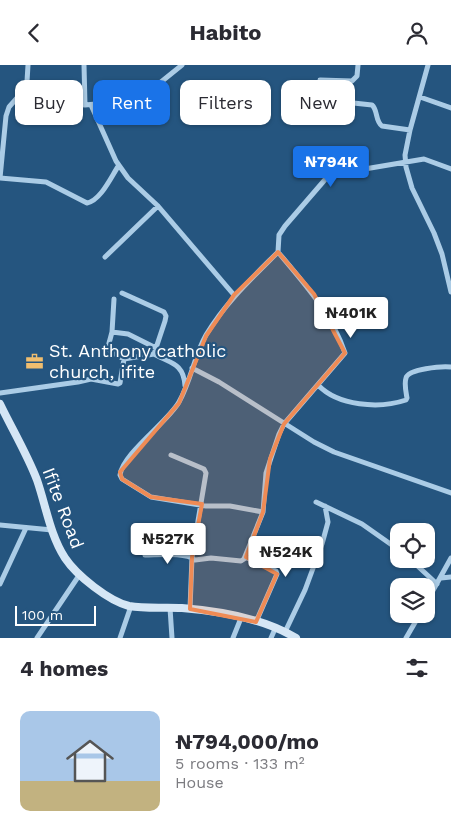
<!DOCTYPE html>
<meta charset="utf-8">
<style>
:root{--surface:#fff;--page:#f7f7f7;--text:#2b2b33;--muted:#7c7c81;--line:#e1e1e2;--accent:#1a73e8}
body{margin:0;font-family:"Work Sans",sans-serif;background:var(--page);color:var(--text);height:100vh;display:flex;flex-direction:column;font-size:19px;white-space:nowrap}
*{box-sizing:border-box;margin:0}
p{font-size:16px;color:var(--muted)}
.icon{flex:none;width:28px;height:28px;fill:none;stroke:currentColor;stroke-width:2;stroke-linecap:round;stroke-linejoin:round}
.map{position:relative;height:573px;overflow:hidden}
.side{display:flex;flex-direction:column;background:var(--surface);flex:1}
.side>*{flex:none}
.top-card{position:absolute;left:15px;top:15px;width:421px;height:45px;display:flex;gap:10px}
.controls{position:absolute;left:390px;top:458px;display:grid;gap:10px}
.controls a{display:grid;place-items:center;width:45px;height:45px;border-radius:10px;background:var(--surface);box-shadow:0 1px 4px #0004;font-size:25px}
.scale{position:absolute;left:15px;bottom:12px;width:81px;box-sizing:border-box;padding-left:5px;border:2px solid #fff;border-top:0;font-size:14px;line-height:18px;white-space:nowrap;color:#fff;-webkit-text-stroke:4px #25557f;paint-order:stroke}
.price{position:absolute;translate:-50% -42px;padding:0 11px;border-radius:5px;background:#fff;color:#222;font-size:16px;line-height:32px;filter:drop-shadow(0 1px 2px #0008)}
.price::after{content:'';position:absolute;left:50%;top:30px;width:15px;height:11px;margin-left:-8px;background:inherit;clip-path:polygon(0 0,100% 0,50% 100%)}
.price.active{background:var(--accent);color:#fff}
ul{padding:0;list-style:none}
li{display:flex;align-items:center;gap:15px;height:125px;padding:0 20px}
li+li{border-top:1px solid var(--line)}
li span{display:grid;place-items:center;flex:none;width:140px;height:100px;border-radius:10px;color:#555}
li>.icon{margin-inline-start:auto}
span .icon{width:60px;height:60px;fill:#fffc;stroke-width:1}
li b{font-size:21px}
h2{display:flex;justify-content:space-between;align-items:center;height:60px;padding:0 20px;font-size:21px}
.pill{padding:0 18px;border-radius:10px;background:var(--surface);box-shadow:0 1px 4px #0004;font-size:18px;line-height:45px}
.pill.active{background:var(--accent);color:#fff}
header{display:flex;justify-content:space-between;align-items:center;height:65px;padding:0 20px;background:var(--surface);font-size:22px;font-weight:700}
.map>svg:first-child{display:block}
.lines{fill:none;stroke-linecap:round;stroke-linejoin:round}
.street{stroke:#abcce6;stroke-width:5}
.secondary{stroke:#d5e6f5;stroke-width:8}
.marked{fill:#ef8b55;fill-opacity:0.2;stroke:#ef8b55;stroke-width:4;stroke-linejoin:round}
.labels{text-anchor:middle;stroke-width:4.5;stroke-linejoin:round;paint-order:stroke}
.poi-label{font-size:18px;fill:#fff;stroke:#25557f;text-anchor:start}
.street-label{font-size:18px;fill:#fff;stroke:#25557f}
</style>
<header><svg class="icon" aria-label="back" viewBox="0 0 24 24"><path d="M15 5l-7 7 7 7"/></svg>Habito<svg class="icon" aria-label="person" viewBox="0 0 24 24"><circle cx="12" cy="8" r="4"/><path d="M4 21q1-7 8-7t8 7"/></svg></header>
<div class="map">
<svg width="451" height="573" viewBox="0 0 451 573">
<rect width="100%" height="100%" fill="#25557f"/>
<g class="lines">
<!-- street -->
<path class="street" d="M84,0L85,40
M428,0L410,65L405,90L406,102L412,123L434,168L442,189L451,227
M320,15L352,16L357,11L358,0
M420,32L451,43
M26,33L28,0
M344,37L372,40C378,45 375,56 382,61L410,65
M91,40L116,96L128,113L158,141L234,230
M0,113L6,51L9,42L17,33L85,40L117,37L125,39L156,21L182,0
M0,113L46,117L87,138C101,135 111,112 119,100
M105,192L158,141
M122,228L164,247L166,251L165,256L154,289C170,298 184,298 185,321
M112,267L128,269L156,283
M124,294L154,289
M192,303L219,317L314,377L334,387L451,428
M318,320C338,341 379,344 406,335L407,333C406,327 404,319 406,313C408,304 442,301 451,302
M0,328L78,317L91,314L118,319L120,318L124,294L110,286L108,282L112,267L114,234
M171,390L204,404L206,408L192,492L190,544
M316,437L362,459L399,485
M263,447L230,441H206L151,432L122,414L120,410C123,388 168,357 179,337C191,316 194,291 206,270C225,238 252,213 278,187
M0,460L52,465
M145,490C158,490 186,487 195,495L211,493L241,496L244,494L263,447L266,408L279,369L284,359L345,288C332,249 304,218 278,187L279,170L285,161L329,110L424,94L451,104
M245,492L276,506L277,509L256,557
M410,494L437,519
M441,513L451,512
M0,519L26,463
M426,538L451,493
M170,543L172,573
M285,567L305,525L322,479L328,457L325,441
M37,573L80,509
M120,573L131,541
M233,573L241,553
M271,573L275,564
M406,573L420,549"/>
<!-- secondary -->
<path class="secondary" d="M0,339C12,364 27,389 37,415C46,441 50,470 65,493C77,511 109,536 129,541C146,544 165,542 182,543C220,546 263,553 296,573"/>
</g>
<!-- marked area -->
<path class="marked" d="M278,187L314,229L345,288L284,359L270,394L263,447L246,492L277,509L256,557L190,544L192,492L202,439L151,432L122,414L120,407L179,338L206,271L234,230Z"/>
<!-- icons -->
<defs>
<symbol id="office-bare" viewBox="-9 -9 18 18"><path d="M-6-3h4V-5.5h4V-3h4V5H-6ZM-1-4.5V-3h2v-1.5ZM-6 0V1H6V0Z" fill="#f0be6f" stroke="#25557f" stroke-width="2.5" paint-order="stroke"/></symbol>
</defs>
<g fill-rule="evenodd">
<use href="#office-bare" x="22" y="284" width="25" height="25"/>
</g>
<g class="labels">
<!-- poi labels -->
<g class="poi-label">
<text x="49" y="292">St. Anthony catholic<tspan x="49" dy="21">church, ifite</tspan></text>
</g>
<!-- street labels -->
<g class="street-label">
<text transform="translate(63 443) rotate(69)" y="6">Ifite Road</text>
</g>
</g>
</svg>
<div class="controls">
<a><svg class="icon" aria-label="locate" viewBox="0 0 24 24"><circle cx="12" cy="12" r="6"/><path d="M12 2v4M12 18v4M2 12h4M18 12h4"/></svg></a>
<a><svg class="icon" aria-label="layers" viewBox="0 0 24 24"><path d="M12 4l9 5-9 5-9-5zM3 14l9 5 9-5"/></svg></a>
</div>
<div class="scale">100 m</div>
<b class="price active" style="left:331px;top:123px">₦794K</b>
<b class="price" style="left:351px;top:274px">₦401K</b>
<b class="price" style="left:168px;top:500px">₦527K</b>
<b class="price" style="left:286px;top:513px">₦524K</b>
<div class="top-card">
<a class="pill">Buy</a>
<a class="pill active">Rent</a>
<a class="pill">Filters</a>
<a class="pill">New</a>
</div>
</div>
<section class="side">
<h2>4 homes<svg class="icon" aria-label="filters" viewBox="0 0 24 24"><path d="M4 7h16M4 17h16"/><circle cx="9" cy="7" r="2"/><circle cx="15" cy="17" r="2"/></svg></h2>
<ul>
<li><span style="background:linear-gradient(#a9c7e8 70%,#c2b280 0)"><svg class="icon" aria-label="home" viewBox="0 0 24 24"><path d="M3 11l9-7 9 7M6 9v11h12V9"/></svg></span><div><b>₦794,000/mo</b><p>5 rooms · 133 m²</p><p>House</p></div></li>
</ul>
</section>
